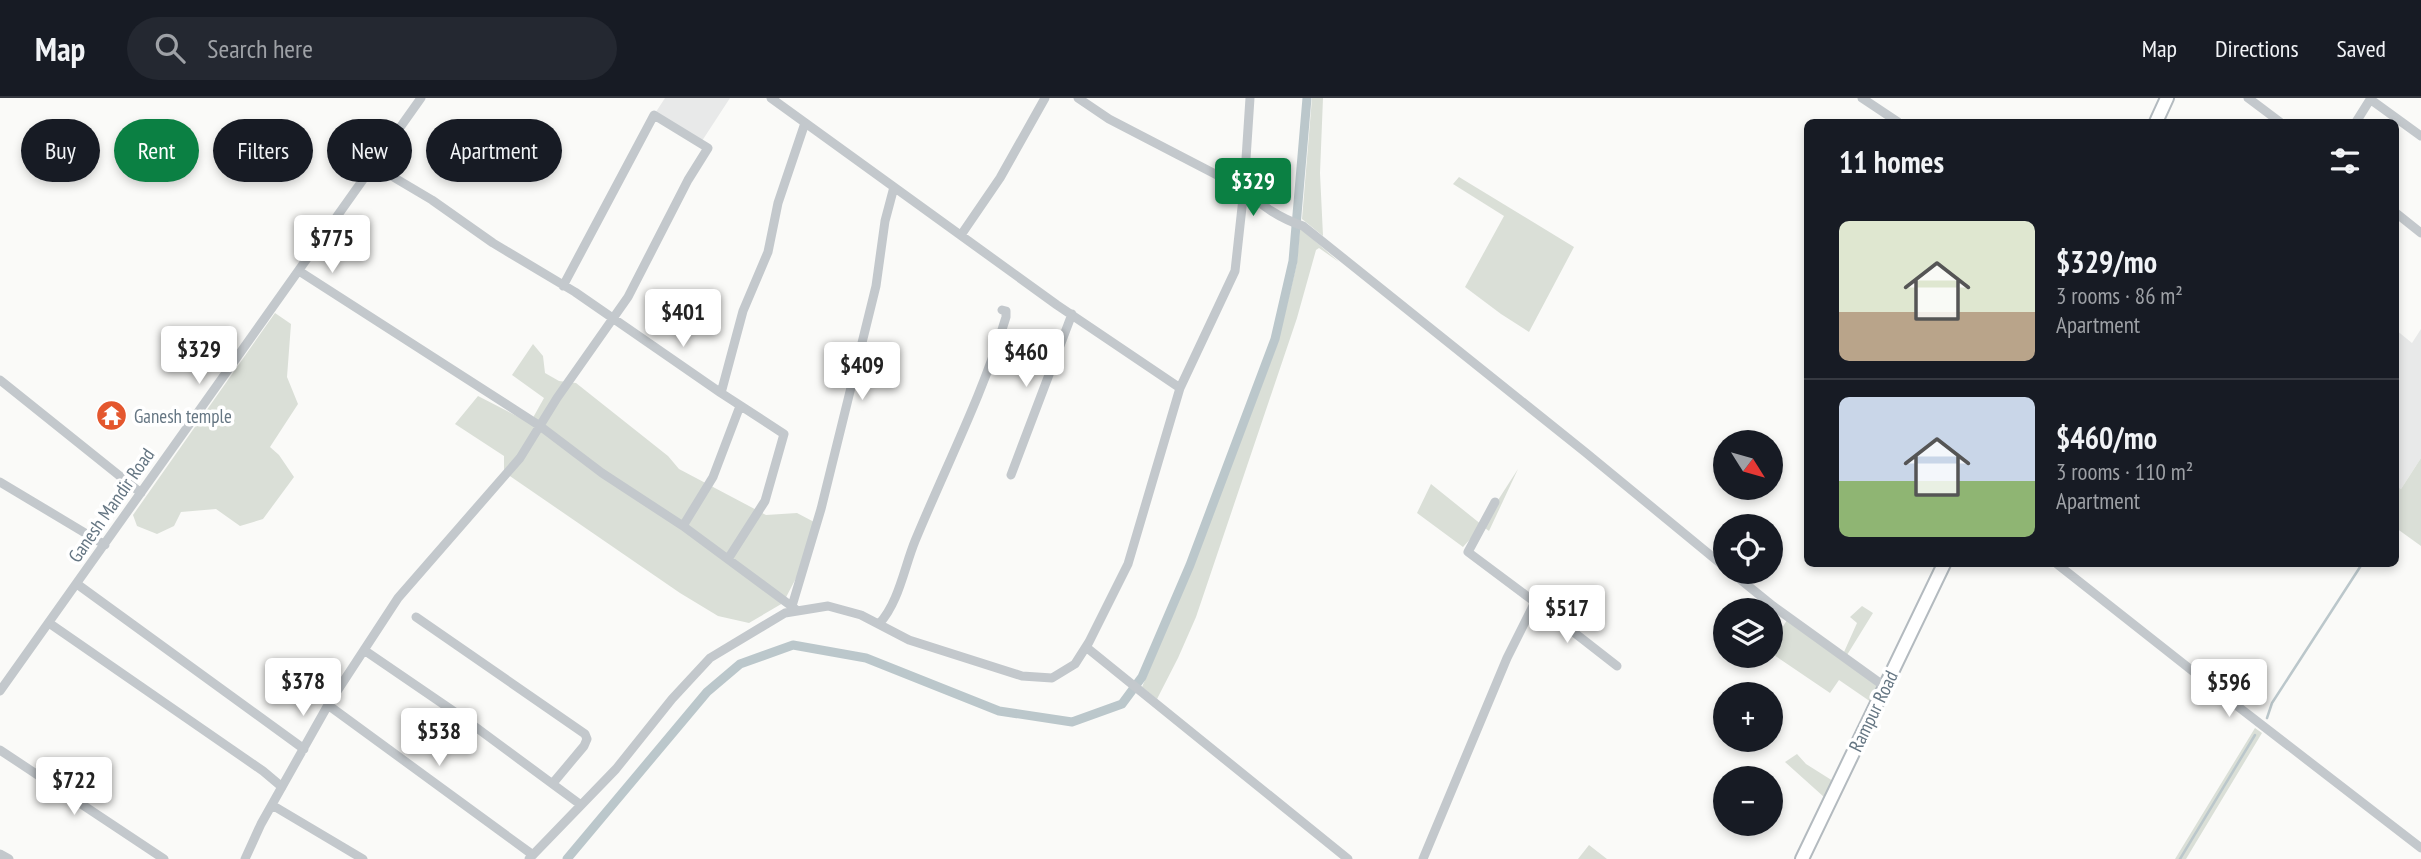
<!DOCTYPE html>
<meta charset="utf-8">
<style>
:root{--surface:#171b24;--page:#242831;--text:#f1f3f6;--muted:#9ea1a6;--line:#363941;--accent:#0b8043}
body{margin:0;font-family:"PT Sans Narrow",sans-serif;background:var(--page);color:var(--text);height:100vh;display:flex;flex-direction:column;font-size:26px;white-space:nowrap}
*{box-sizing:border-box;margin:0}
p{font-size:23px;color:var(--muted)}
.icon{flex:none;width:38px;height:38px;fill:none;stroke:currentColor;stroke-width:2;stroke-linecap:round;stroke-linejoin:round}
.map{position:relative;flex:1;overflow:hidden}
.details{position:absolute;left:1804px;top:21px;width:595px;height:448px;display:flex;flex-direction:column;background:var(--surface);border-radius:10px;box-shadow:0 4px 10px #0003}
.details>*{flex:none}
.top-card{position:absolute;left:21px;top:21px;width:665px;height:63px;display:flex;gap:14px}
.needle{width:46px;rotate:127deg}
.controls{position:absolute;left:1713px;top:332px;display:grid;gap:14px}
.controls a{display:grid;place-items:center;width:70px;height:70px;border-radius:50%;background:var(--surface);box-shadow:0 4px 10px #0003;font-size:35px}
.price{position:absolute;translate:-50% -60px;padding:0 16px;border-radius:7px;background:#fff;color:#222;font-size:23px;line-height:46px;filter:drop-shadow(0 2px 4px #0008)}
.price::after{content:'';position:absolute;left:50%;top:42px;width:21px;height:16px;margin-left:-10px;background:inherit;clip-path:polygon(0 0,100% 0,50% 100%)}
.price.active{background:var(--accent);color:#fff}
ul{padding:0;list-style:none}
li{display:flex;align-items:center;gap:21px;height:175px;padding:0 35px}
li+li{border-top:2px solid var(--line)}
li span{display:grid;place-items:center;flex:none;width:196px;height:140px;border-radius:10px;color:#555}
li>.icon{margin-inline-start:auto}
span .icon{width:84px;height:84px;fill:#fffc;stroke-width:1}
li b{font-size:30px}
h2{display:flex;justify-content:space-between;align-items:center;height:84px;padding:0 35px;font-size:30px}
.tag{padding:0 24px;border-radius:32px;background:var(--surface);box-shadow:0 4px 10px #0003;font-size:24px;line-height:63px}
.tag.active{background:var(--accent);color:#fff}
header{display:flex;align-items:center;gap:42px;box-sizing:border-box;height:98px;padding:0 35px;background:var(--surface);border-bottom:2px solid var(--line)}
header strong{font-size:33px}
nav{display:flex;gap:38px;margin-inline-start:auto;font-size:24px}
.search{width:490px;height:63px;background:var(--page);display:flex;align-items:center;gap:18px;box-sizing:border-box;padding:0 24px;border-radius:38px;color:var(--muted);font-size:26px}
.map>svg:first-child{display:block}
.built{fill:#e8e9e9}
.green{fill:#dadfd7}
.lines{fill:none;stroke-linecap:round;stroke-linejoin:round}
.stream{stroke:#bbc7cb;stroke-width:2.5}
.canal{stroke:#bbc7cb;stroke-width:9}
.secondary-casing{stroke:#b3babf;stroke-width:16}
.street{stroke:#c3c8cc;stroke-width:9}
.secondary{stroke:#fff;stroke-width:12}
.labels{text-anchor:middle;stroke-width:7;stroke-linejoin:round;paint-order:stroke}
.poi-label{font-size:19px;fill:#657683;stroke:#fff;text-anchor:start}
.street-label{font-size:19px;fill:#657683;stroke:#fff}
</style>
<header>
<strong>Map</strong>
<div class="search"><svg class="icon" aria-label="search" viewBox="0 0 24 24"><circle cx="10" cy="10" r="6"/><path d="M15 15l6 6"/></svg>Search here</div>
<nav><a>Map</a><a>Directions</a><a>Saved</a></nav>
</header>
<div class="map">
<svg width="2421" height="761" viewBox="0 0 2421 761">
<rect width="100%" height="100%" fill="#fafaf8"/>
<!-- built -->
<path class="built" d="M665,0H730L700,46L654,17Z
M2421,231V360L2401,391L2396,388V232L2412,245Z"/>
<!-- green -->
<path class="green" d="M1312,0H1323L1320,75L1323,138L1302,121Z
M1459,79L1574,149L1529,234L1501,216L1465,189L1504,118L1453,86Z
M1300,130L1339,164L1319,150L1316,152L1297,220L1196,519L1178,560L1157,601L1142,589L1193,469L1278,244L1297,165Z
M275,215L291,226L287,279L298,306L270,349L279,357L294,379L263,421L240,428L216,411L181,414L174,428L157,436L137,428L133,417Z
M533,246L543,258L545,275L559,283L576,285L668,358L679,371L766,417L797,415L816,425L814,446L783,505L749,525L718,518L680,495L504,374V358L455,326L478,298L530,325L544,300L512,277Z
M2421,360V448L2396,430V388L2401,391Z
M1518,371L1489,433L1482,428L1463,449L1417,415L1431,386L1482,427Z
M1862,508L1873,515L1847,557L1844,554L1857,525L1850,519Z
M1787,522L1879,588L1871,604L1839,582L1830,595L1771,555V548Z
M2255,630L2262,635L2186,761H2175Z
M1797,656L1806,666L1833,683L1824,699L1785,664Z
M1589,747L1607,761H1578Z"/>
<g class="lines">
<!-- stream -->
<path class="stream" d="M2267,620L2272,605L2362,466
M2180,761L2255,637"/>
<!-- canal -->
<path class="canal" d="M567,761L707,594L740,566L793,547L866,560L999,613L1072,624L1122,606L1142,579L1190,467L1275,241L1293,163L1307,0"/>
<defs>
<path id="secondary" d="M2156,24L2167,0
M1802,761L1944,466"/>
</defs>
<!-- secondary casing -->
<use href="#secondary" class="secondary-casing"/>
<!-- street -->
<path class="street" d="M1078,0L1109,21L1244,91C1262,108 1279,120 1303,128L1585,354L1726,470
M1862,0L1898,24
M2248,0L2280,24
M2370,1L2421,38
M2356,24L2371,0
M373,67L432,102L493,145L575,194L721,295L784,336L765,403L728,461
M2396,115L2421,135
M961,137L1000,80L1045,0
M299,173L540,328L602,375L683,428L798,513
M0,282L141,395
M1180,290L1235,173L1244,91L1250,0
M721,295L743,213L768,154L778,105L805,25
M1011,377L1072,216
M0,384L105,447
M683,428L713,379L740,308
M2057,466L2223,597L2421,750
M1731,474L1773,508L1884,588
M77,486L304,651
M1535,504L1617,568
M792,508L821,411L876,188L885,123L894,89
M416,519L585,636L587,641L584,648L553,685
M49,525L263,673L282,689
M879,526C899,504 904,470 915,443C946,368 983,296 1006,219V213L1002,212
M1086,549L1348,761
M364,552L462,619L581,707
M0,593L421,0
M328,607L533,757
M0,652L164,761
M272,707L363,761
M0,756L9,761
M245,761L261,726L328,607L398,500L520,360L557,300L628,199L688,82L708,50L654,17L563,188
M529,761L616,671L672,601L710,560L785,515L828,508L861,517L909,542L1022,578L1052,580L1075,566L1089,544L1128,466L1180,290L1057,207L771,0
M1423,761L1507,560L1535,504L1468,454L1495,404"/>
<!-- secondary -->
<use href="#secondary" class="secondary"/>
</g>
<!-- icons -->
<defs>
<symbol id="temple-disc" viewBox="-11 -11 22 22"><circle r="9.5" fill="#e4572e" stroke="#fff"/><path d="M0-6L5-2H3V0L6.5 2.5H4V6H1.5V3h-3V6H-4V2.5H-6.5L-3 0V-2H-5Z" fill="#fff"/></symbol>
</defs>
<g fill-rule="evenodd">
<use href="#temple-disc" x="94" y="300" width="35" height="35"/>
</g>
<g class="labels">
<!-- poi labels -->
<g class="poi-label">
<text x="134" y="325">Ganesh temple</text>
</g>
<!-- street labels -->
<g class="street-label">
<text transform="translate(111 407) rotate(-55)" y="7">Ganesh Mandir Road</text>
<text transform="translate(1873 613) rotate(-64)" y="7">Rampur Road</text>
</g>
</g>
</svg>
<div class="controls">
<a><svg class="needle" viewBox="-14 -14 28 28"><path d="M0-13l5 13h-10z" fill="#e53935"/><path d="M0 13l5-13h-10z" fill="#9ea1a6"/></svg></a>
<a><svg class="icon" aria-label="locate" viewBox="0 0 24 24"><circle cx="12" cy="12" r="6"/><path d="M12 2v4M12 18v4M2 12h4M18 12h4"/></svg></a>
<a><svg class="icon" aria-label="layers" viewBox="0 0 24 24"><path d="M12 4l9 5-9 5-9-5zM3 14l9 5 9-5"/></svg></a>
<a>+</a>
<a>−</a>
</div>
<b class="price active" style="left:1253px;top:120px">$329</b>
<b class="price" style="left:332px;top:177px">$775</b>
<b class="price" style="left:683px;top:251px">$401</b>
<b class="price" style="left:199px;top:288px">$329</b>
<b class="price" style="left:1026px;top:291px">$460</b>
<b class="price" style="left:862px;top:304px">$409</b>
<b class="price" style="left:1567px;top:547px">$517</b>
<b class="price" style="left:303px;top:620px">$378</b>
<b class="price" style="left:2229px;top:621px">$596</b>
<b class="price" style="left:439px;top:670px">$538</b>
<b class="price" style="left:74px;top:719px">$722</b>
<div class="top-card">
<a class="tag">Buy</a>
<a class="tag active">Rent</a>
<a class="tag">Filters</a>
<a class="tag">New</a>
<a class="tag">Apartment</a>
</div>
<section class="details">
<h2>11 homes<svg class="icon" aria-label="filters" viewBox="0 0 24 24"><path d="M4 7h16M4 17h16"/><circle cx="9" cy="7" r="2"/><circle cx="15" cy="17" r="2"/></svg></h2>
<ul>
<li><span style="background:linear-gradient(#dfe7d0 65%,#b9a48a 0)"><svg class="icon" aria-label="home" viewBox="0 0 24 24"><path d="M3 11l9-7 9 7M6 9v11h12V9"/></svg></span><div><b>$329/mo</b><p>3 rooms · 86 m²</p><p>Apartment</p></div></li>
<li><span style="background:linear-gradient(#c9d6e8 60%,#8fb573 0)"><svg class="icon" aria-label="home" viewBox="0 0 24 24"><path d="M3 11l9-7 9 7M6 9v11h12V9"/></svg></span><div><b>$460/mo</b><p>3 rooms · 110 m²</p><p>Apartment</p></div></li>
</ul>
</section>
</div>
